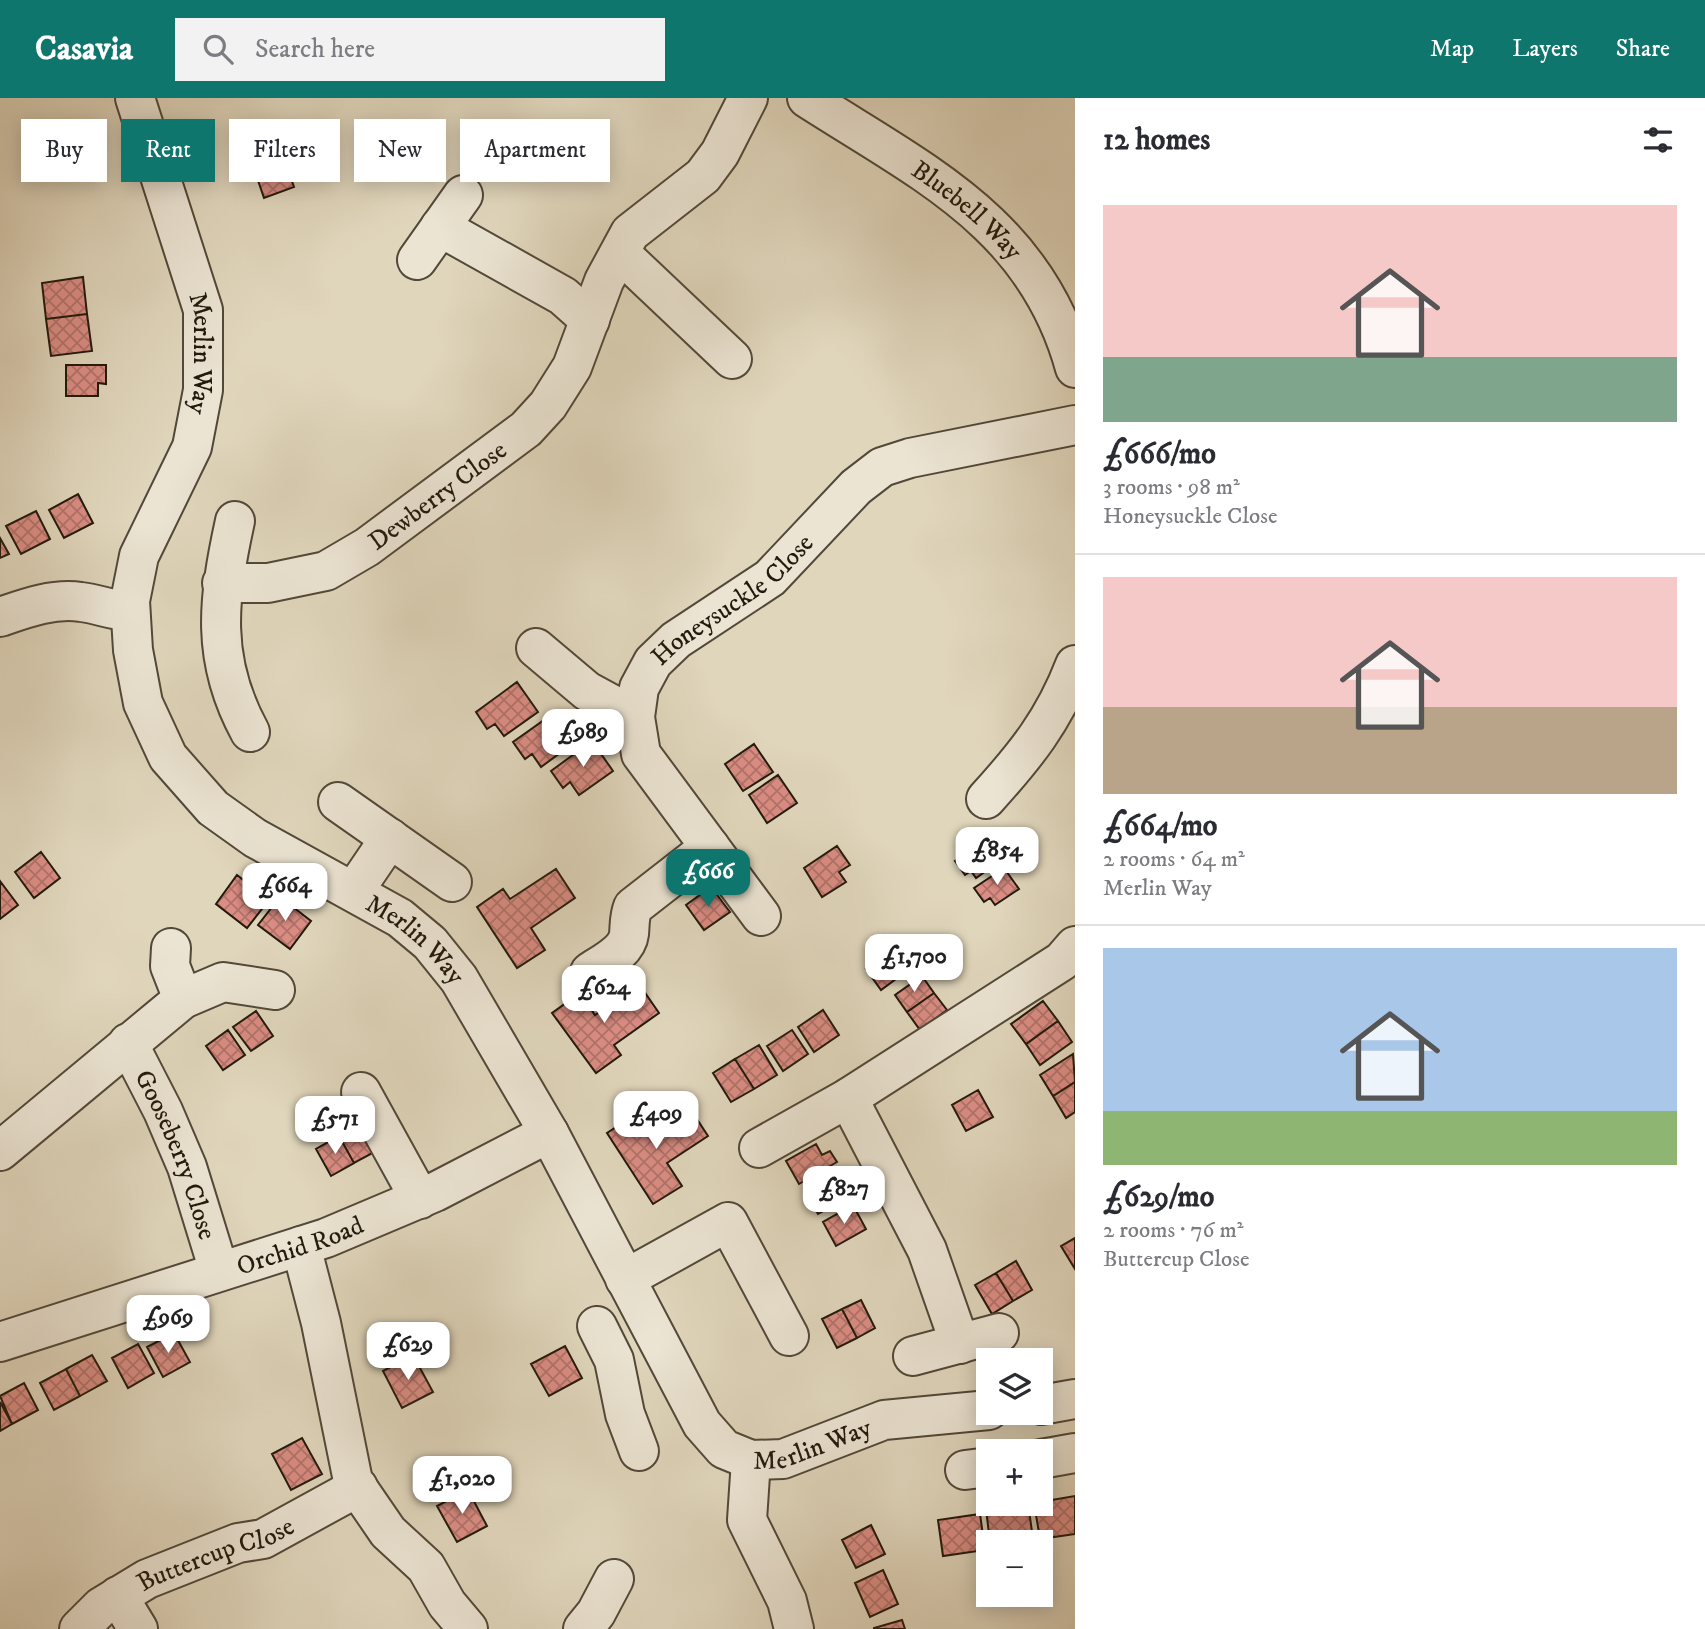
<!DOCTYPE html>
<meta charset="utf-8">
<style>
:root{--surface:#fff;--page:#f2f2f3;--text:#2b2b33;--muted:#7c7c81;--line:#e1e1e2;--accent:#0f766e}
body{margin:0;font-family:"IM FELL DW Pica",serif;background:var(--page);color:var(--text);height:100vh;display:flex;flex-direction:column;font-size:26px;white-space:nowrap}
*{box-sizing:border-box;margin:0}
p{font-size:23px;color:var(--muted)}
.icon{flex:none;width:38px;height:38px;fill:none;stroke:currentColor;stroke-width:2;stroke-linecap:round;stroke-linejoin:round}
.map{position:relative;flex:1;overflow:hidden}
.details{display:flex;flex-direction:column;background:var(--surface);width:630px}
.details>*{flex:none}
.banner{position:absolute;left:21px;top:21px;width:665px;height:63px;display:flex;gap:14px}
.tools{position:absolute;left:976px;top:1250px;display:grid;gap:14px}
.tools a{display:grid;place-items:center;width:77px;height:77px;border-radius:0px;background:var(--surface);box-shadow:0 4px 18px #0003;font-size:35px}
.price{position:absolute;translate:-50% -60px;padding:0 16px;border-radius:14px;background:#fff;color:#222;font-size:23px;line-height:46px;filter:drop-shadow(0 2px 4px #0008)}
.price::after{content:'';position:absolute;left:50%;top:42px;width:21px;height:16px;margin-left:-10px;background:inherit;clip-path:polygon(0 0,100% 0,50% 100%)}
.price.current{background:var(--accent);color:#fff}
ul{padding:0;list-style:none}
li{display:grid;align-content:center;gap:14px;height:371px;padding:0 28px}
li+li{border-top:2px solid var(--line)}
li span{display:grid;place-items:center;height:217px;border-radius:0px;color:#555}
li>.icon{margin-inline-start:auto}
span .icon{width:126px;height:126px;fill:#fffc;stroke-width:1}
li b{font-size:30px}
h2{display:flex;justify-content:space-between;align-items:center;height:84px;padding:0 28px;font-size:30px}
.pill{padding:0 24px;border-radius:0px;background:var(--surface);box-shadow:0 4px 18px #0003;font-size:24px;line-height:63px}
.pill.current{background:var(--accent);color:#fff}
header{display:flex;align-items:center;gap:42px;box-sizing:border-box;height:98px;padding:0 35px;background:var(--accent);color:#fff}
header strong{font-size:33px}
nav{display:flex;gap:38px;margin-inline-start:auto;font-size:24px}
.search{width:490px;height:63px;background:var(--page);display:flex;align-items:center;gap:18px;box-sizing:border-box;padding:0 24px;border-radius:0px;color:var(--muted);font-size:26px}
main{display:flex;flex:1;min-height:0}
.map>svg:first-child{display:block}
.building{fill:url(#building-cross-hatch);stroke:#22190d;stroke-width:2}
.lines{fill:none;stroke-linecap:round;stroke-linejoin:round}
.minor-casing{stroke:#524839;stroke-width:42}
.minor{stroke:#ebe4d3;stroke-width:38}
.labels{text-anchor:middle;stroke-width:7;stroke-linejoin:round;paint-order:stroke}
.street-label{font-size:26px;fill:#22190d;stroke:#ebe4d3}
</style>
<header>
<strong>Casavia</strong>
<div class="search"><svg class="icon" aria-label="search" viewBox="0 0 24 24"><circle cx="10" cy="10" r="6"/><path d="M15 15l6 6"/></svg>Search here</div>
<nav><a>Map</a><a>Layers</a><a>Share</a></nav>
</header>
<main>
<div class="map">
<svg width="1075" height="1531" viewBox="0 0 1075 1531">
<defs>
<pattern id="building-cross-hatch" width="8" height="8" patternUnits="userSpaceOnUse" patternTransform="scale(1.75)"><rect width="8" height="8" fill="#db8d84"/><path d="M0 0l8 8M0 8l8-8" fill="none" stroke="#b1726a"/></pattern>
</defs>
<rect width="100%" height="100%" fill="#e0d6bc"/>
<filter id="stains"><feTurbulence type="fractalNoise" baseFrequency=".00286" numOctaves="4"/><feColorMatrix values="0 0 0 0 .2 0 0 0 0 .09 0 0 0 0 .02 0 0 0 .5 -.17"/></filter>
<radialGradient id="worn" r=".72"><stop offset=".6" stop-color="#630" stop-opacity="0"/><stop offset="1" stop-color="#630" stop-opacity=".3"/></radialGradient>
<!-- building -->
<path class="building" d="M281,52L294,89L264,100L251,62Z
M83,179L87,216L46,221L42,185Z
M87,216L92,253L51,258L46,221Z
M66,267H106V286L98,285V298H66Z
M78,396L93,425L64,440L49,412Z
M36,413L50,441L21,456L6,428Z
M0,440L9,456L0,460Z
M517,584L538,614L504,638L495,626L487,631L476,614Z
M554,615L575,644L541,669L532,656L525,661L513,644Z
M592,643L613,673L579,697L570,684L563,690L551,673Z
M754,646L773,674L743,693L725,666Z
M778,677L797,705L767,725L749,697Z
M985,742L1000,763L976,780L971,773L965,777L955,763Z
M837,748L850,767L839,774L846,784L822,799L804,770Z
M41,754L60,780L34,800L15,774Z
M1004,770L1019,791L995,807L990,800L984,804L974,790Z
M556,771L575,800L531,830L545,852L517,870L477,809L503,791L510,801Z
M237,777L269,802L247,830L216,806Z
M0,783L18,807L0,821Z
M711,789L730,814L704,832L686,807Z
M280,799L311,823L290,851L258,827Z
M896,850L905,864L899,868L904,875L881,892L866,871Z
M922,878L934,895L907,914L895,897Z
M639,886L659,915L614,947L621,957L596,975L552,915L580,895L595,917Z
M934,895L947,912L920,932L907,914Z
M1043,903L1058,923L1026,946L1011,926Z
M823,912L839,937L814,954L798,929Z
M256,913L273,938L251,953L233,929Z
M1058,923L1072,944L1040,967L1026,946Z
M228,932L245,957L223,972L206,948Z
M792,932L808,956L783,973L767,948Z
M759,947L777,977L754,991L735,961Z
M1073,956L1075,984L1053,998L1040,977Z
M735,961L754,991L731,1004L713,975Z
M1075,984V1014L1066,1020L1053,998Z
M978,992L993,1019L966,1033L952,1007Z
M691,1012L708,1038L667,1065L682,1088L653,1106L607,1035L636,1016L650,1038Z
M363,1026L378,1052L354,1065L339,1038Z
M339,1038L354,1065L331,1078L316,1051Z
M816,1046L822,1057L830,1053L837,1064L799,1086L786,1063Z
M836,1076L842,1088L849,1084L855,1095L818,1116L805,1093Z
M853,1107L866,1131L836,1148L823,1124Z
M1075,1140V1171L1061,1148Z
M1016,1163L1032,1192L1013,1203L996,1175Z
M996,1175L1013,1203L992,1216L975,1187Z
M861,1202L875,1230L857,1240L842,1211Z
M842,1211L857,1240L837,1250L822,1221Z
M174,1235L190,1264L163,1279L147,1249Z
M138,1246L154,1275L128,1290L112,1260Z
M565,1248L582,1280L549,1298L531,1266Z
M92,1257L107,1283L80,1298L66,1271Z
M413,1257L433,1294L402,1310L383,1273Z
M66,1271L80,1298L54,1312L40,1285Z
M24,1285L38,1312L12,1326L0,1298Z
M0,1304L12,1326L0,1333Z
M302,1340L322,1376L291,1392L272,1356Z
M468,1392L487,1428L457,1444L437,1408Z
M1075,1398V1436L1040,1441L1034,1405Z
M1028,1405L1033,1441L990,1444L986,1411Z
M980,1416L985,1452L943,1458L938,1422Z
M871,1427L885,1456L856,1470L842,1442Z
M883,1472L898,1506L870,1519L855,1485Z
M902,1522L905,1531H874V1530Z"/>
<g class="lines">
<defs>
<g id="minor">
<path id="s1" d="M135,0L203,212V292L192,349L139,458L130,503L133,552L143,605L168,659L213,710L255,740L400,820L430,845L459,881L549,1035L702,1326L724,1351L751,1362L783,1361L884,1322L989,1312"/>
<path id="s2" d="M807,0C922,74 1036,126 1075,270"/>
<path d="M440,129L563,198L590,222"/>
<path d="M620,155L732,261"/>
<path d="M417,162L463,97"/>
<path d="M235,423C218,501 210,561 250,634"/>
<path id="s3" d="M222,485H268L326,473L367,449L526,331L548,307L572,269L604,183L630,135L703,78L720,55L748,0"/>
<path d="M0,519C26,510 53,500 81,504C99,506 113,513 130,513"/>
<path d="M536,550L587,593L635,619"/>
<path d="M986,701C1026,657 1054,622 1075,567"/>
<path d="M338,704L452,784"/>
<path d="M354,793L390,740"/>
<path id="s4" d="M761,818L641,656L635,619L639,590L653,564L676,542L770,480L856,389L882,369L910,360L1075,327"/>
<path d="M171,850L170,868L183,901"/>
<path d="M590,874C603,865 627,854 629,836C630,826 629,819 633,809L710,749"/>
<path id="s5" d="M128,945L163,1013L187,1069L219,1173"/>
<path d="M361,994L420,1101"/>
<path d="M848,1000L927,1152L960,1246"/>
<path d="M759,1050L848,1000L1062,863L1075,848"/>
<path d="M0,1053L183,901L223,884L275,892"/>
<path d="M301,1148L321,1225L353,1383L388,1434L426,1469L447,1506L468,1531"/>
<path d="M625,1181L728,1124L789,1238"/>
<path d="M597,1228L614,1262L625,1316L639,1353"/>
<path id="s6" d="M0,1244L326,1140L435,1094L549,1035"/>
<path d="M913,1258L999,1235"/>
<path d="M1041,1307L1075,1301"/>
<path d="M1041,1361L1075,1355"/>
<path d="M751,1362L747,1422L787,1503L794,1531"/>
<path d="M965,1372L989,1369"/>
<path d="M118,1498L138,1531"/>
<path id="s7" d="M79,1531L101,1509L147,1481L238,1445L263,1441L358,1389"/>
<path d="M583,1531L596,1515L614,1481"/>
</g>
</defs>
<!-- minor casing -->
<use href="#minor" class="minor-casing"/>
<!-- minor -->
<use href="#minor" class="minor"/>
</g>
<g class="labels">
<!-- street labels -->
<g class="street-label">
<text dy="9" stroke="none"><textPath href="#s2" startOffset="196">Bluebell Way</textPath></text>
<text dy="9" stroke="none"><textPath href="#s1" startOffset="266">Merlin Way</textPath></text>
<text dy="9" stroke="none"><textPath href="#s3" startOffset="240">Dewberry Close</textPath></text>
<text dy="9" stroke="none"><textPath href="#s4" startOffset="399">Honeysuckle Close</textPath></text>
<text dy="9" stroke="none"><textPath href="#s1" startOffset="1001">Merlin Way</textPath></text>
<text dy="9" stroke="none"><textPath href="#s5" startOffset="122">Gooseberry Close</textPath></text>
<text dy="9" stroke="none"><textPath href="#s6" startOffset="315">Orchid Road</textPath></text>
<text dy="9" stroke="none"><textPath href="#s1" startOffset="1694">Merlin Way</textPath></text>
<text dy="9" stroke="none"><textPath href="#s7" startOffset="158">Buttercup Close</textPath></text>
</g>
</g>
<rect width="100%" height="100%" filter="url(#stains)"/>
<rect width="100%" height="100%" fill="url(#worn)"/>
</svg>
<div class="tools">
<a><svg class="icon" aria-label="layers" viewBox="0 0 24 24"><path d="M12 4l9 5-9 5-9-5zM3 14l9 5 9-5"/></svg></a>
<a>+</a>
<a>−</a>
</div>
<b class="price" style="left:583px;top:671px">£989</b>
<b class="price" style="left:997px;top:789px">£854</b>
<b class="price current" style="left:708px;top:811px">£666</b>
<b class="price" style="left:285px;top:825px">£664</b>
<b class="price" style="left:914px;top:896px">£1,700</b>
<b class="price" style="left:604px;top:927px">£624</b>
<b class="price" style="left:656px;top:1053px">£409</b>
<b class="price" style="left:335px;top:1058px">£571</b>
<b class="price" style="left:844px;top:1128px">£827</b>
<b class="price" style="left:168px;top:1257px">£969</b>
<b class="price" style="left:408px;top:1284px">£629</b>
<b class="price" style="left:462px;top:1418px">£1,020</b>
<div class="banner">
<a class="pill">Buy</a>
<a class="pill current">Rent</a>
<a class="pill">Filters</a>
<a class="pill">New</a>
<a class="pill">Apartment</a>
</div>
</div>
<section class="details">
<h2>12 homes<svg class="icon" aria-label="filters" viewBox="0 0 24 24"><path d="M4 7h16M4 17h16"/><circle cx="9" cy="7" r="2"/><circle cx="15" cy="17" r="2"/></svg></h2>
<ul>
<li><span style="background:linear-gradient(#f6c9c9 70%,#7fa58c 0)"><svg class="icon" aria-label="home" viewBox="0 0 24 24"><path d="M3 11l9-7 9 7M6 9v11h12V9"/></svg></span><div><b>£666/mo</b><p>3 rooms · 98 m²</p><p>Honeysuckle Close</p></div></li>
<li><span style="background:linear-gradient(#f6c9c9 60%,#b9a48a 0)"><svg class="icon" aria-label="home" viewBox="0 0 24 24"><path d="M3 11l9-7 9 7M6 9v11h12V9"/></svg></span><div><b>£664/mo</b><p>2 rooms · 64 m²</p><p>Merlin Way</p></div></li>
<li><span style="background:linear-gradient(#a9c7e8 75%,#8fb573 0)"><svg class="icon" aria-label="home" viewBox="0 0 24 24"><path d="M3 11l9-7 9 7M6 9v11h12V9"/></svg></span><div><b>£629/mo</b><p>2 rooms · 76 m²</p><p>Buttercup Close</p></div></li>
</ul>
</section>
</main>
